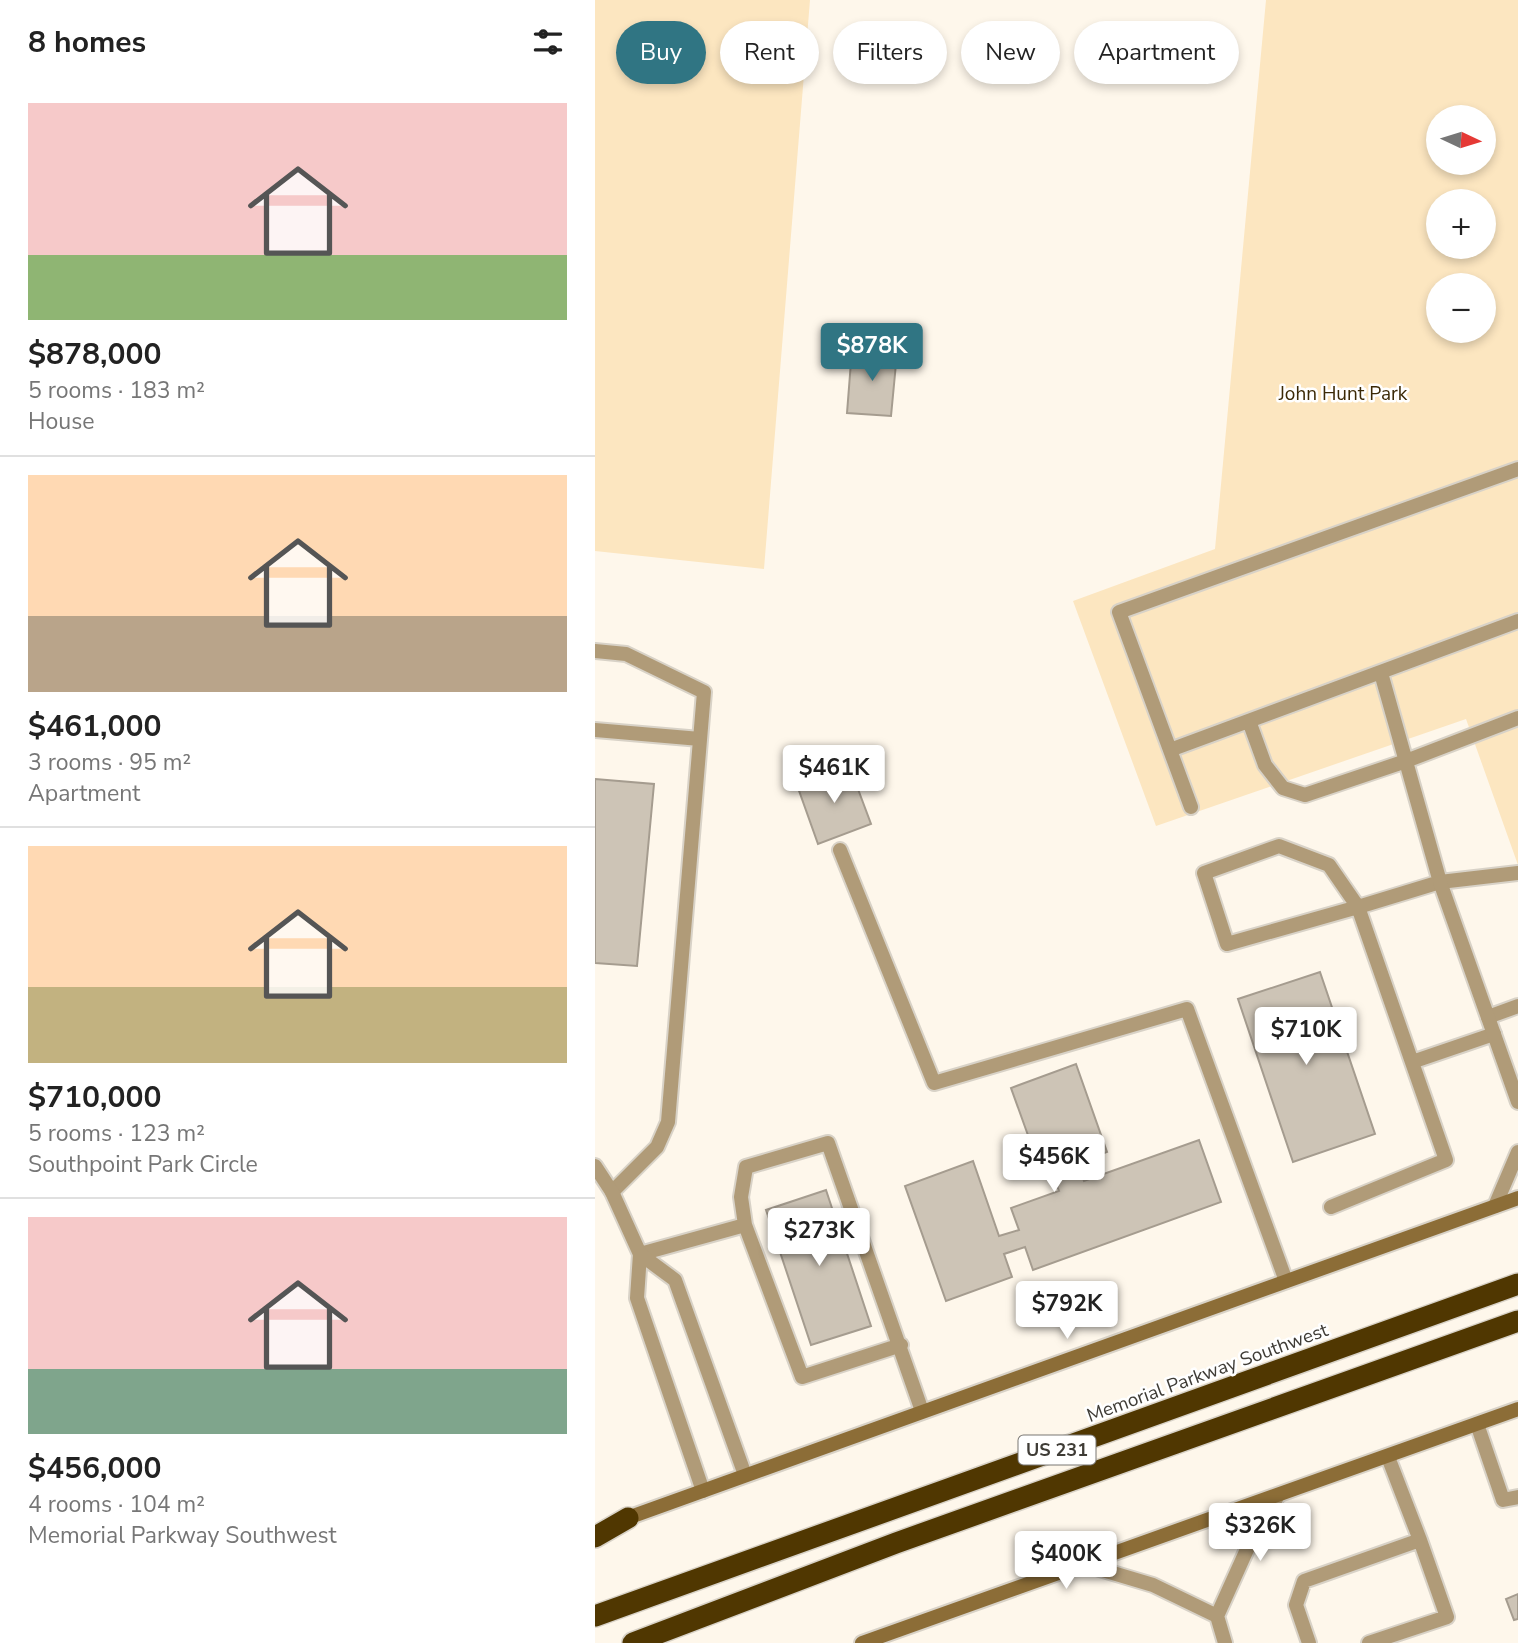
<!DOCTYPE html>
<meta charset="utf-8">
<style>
:root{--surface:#fff;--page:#f2f2f2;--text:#222;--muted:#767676;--line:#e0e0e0;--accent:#307583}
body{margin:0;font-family:"Nunito Sans",sans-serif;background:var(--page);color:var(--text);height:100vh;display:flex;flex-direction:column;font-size:26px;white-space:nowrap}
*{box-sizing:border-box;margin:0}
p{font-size:23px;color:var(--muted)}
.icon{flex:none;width:38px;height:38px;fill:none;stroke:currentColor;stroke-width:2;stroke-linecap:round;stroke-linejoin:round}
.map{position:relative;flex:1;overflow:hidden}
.details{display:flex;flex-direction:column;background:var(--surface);width:595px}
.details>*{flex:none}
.banner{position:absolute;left:21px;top:21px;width:665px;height:63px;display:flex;gap:14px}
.needle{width:46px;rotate:94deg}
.buttons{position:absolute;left:831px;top:105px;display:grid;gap:14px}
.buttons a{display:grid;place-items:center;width:70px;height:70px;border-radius:50%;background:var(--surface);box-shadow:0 4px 10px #0003;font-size:35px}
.price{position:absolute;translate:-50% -60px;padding:0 16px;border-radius:7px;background:#fff;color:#222;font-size:23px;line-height:46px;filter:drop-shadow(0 2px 4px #0008)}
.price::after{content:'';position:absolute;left:50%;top:42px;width:21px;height:16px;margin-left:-10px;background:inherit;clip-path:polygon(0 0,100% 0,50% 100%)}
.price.current{background:var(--accent);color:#fff}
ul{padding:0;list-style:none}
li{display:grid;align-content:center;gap:14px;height:371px;padding:0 28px}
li+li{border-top:2px solid var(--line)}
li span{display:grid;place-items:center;height:217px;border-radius:0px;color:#555}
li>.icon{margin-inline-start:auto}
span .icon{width:126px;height:126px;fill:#fffc;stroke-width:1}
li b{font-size:30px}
h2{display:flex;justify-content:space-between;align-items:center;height:84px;padding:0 28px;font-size:30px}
.pill{padding:0 24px;border-radius:32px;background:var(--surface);box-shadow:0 4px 10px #0003;font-size:24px;line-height:63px}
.pill.current{background:var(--accent);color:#fff}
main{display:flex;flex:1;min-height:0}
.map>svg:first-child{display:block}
.green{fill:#fce6c0;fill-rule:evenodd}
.building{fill:#cdc4b6;stroke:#a59c8f;stroke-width:2}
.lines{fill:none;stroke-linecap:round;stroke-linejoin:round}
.service-casing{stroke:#d8d2c7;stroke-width:18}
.minor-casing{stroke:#d8d2c7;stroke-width:18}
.tertiary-casing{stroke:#d8d2c7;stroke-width:18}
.secondary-casing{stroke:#d8d2c7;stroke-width:18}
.motorway-casing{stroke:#d8d2c7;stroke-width:24}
.service{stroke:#b09b78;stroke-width:14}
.minor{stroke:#b09b78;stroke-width:14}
.tertiary{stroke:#b09b78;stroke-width:14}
.secondary{stroke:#8c6d37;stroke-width:14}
.motorway{stroke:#503701;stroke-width:21}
.labels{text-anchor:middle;stroke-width:5;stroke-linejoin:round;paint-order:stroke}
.shield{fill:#fff;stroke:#797672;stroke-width:2}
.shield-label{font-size:18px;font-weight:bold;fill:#3f3c36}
.park-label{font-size:19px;fill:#3b2906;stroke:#fff}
.street-label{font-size:19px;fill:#3f3c36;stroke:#fff}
</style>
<main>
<section class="details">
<h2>8 homes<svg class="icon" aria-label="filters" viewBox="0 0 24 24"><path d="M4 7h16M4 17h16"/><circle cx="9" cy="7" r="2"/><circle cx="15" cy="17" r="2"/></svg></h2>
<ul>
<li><span style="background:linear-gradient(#f6c9c9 70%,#8fb573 0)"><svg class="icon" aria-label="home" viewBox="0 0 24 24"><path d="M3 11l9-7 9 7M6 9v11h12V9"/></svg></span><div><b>$878,000</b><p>5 rooms · 183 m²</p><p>House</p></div></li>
<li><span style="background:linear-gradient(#ffd9b3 65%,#b9a48a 0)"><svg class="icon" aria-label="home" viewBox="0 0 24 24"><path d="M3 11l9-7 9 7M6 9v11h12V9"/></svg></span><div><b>$461,000</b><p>3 rooms · 95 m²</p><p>Apartment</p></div></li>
<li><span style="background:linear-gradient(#ffd9b3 65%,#c2b280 0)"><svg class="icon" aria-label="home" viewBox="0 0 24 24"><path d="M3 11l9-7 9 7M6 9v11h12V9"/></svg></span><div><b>$710,000</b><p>5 rooms · 123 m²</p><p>Southpoint Park Circle</p></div></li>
<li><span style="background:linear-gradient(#f6c9c9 70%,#7fa58c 0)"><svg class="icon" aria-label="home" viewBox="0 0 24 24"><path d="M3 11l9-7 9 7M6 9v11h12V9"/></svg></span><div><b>$456,000</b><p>4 rooms · 104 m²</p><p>Memorial Parkway Southwest</p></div></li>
</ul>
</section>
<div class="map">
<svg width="923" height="1643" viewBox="0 0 923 1643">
<rect width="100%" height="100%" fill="#fef7eb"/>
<!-- green -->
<path class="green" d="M0,0H215L169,569L0,551Z
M671,0H923V865L871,719L561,826L478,601L620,549ZM844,117H889V163H844ZM844,201H889V247H844ZM844,285H889V331H844Z"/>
<!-- building -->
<path class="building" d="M257,349L302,353L296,416L252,413Z
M254,765L276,824L223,844L202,785Z
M0,779L59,784L42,966L0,963Z
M725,972L780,1134L698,1162L643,999Z
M481,1064L512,1152L483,1163L489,1181L604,1140L626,1202L438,1270L430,1247L409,1254L417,1277L351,1301L310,1186L378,1161L404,1236L424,1230L416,1208L464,1191L457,1173L448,1177L416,1088Z
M231,1190L276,1326L216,1345L171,1210Z
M923,1594V1619L919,1620L911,1599Z"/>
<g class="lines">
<defs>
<path id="service" d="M923,469L524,612L575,750L923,621
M0,651L31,654L109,692L73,1122L62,1147L17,1192
M786,673L845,882
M654,721L670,765L688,788L710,795L811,761L923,718
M0,730L105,739
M575,750L596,807
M684,846L734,865L763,907L632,944L609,873Z
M245,850L339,1083L592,1009L691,1281
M893,1017L923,1006
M817,1062L899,1034
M736,1207L851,1160L763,907L845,882L923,873
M45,1254L150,1225
M306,1345L207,1377L150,1225L146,1197L151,1167L233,1143L327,1411
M882,1424L908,1500L923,1497
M714,1643L701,1605L709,1581L825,1540L793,1457
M774,1643L852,1617L825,1540"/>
<path id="minor" d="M845,882L923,1102
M0,1166L17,1192L45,1254L42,1298L108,1491
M900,1206L923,1152
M45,1254L80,1280L150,1475"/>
<path id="tertiary" d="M491,1565L558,1585L622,1616
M630,1643L622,1616L654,1545L682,1497"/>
<path id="secondary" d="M24,1521L923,1198
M267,1643L923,1409"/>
<path id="motorway" d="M0,1537L33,1518
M0,1616L923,1284
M38,1643L301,1543L923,1321"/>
</defs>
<!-- service casing -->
<use href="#service" class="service-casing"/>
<!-- minor casing -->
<use href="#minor" class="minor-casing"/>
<!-- tertiary casing -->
<use href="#tertiary" class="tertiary-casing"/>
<!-- secondary casing -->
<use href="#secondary" class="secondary-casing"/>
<!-- motorway casing -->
<use href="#motorway" class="motorway-casing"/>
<!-- service -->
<use href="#service" class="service"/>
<!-- minor -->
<use href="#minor" class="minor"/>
<!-- tertiary -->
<use href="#tertiary" class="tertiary"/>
<!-- secondary -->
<use href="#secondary" class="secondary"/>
<!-- motorway -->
<use href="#motorway" class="motorway"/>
</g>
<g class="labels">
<!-- shield labels -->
<rect class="shield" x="423.5" y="1435.5" width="77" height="29" rx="5"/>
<g class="shield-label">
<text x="462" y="1456">US 231</text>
</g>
<!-- park labels -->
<g class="park-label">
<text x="748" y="400">John Hunt Park</text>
</g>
<!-- street labels -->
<g class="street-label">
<text transform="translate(612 1372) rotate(-20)" y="7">Memorial Parkway Southwest</text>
</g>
</g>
</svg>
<div class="buttons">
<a><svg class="needle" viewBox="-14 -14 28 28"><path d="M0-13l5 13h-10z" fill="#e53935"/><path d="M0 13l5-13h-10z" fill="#767676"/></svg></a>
<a>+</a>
<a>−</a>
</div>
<b class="price current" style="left:277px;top:383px">$878K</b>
<b class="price" style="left:239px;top:805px">$461K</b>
<b class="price" style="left:711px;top:1067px">$710K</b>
<b class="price" style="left:459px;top:1194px">$456K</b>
<b class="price" style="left:224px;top:1268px">$273K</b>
<b class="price" style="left:472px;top:1341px">$792K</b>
<b class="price" style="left:665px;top:1563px">$326K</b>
<b class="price" style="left:471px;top:1591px">$400K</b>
<div class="banner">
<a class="pill current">Buy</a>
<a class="pill">Rent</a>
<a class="pill">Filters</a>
<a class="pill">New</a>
<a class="pill">Apartment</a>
</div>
</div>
</main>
